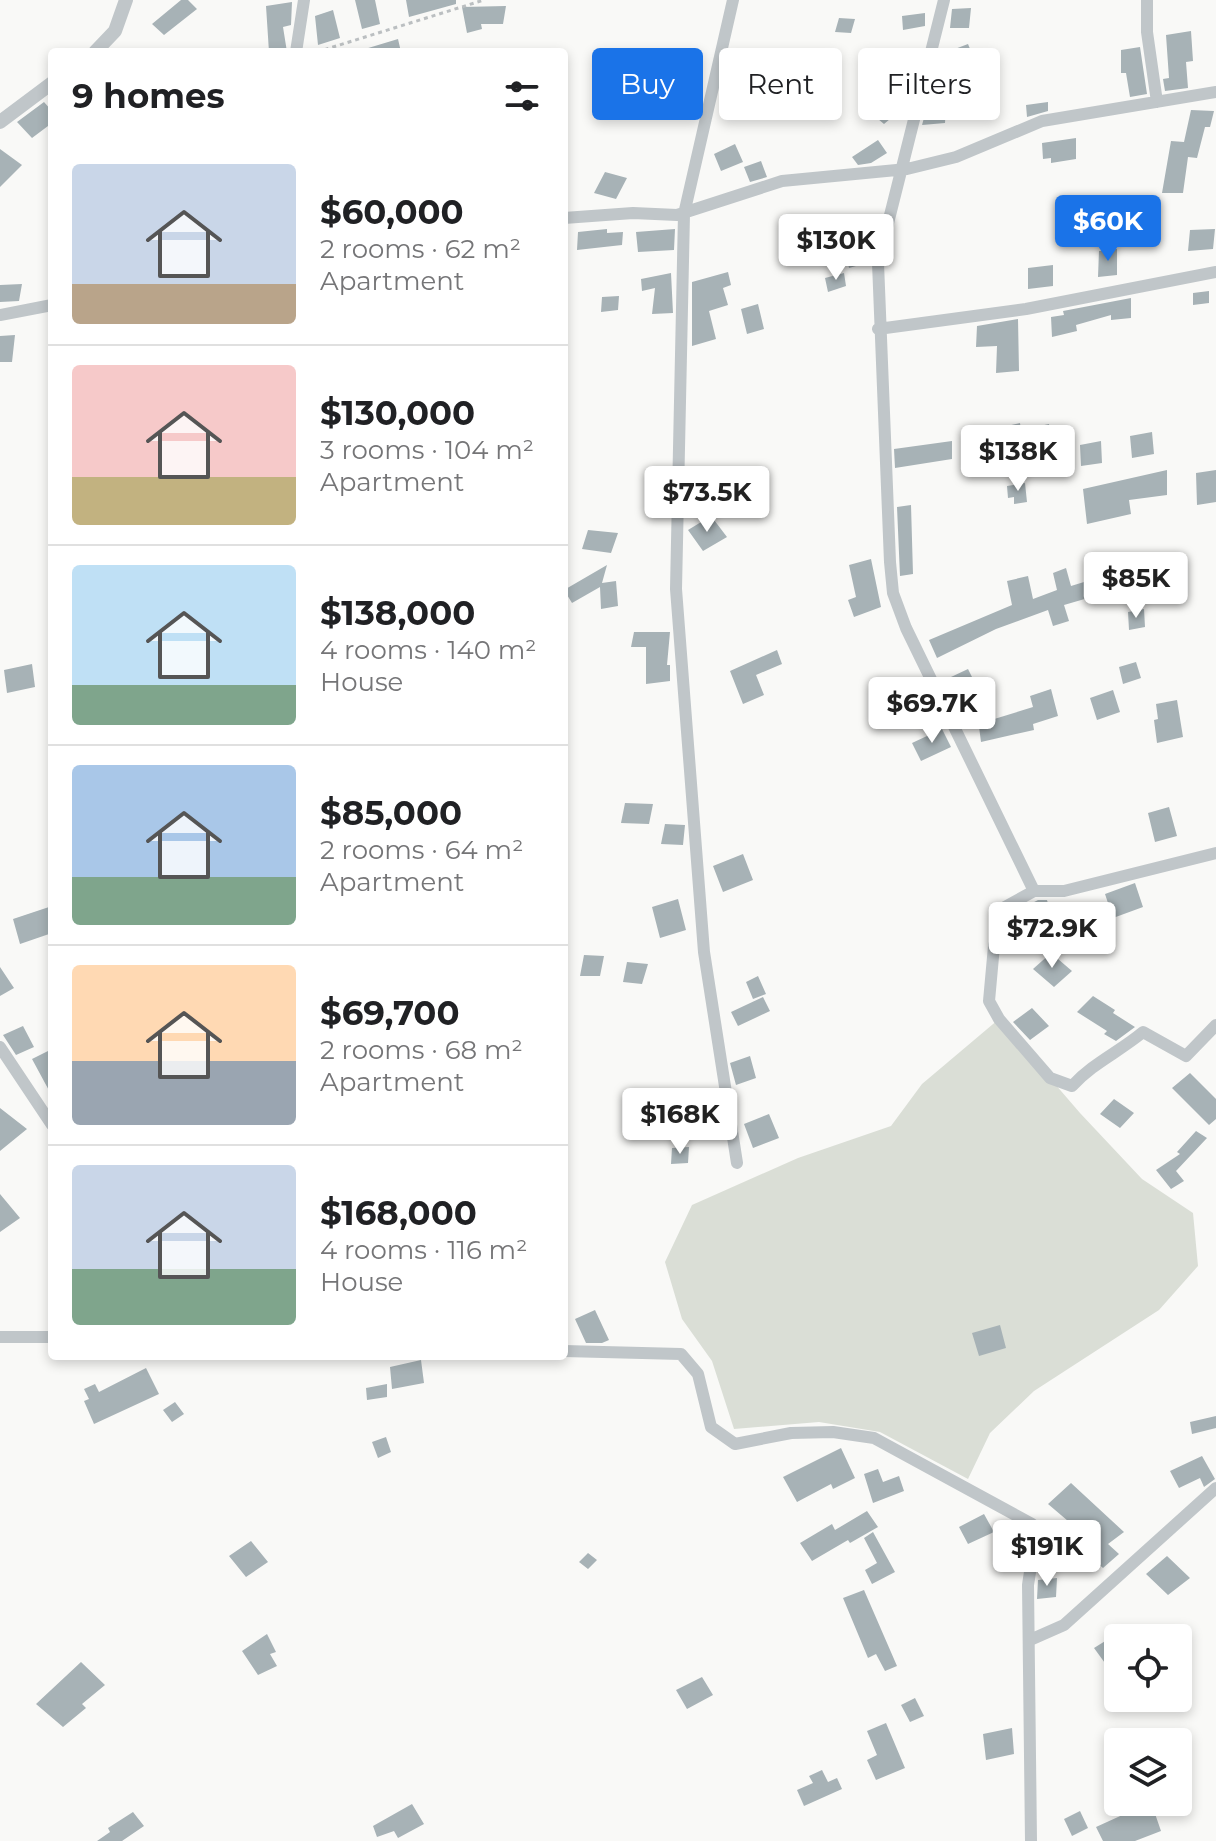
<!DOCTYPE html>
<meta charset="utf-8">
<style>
:root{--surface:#fff;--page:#f2f2f2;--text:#202124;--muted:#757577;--line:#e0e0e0;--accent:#1a73e8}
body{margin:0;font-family:Montserrat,sans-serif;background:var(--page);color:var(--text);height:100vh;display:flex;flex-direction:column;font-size:30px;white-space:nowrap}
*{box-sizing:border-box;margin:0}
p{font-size:26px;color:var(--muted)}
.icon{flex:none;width:44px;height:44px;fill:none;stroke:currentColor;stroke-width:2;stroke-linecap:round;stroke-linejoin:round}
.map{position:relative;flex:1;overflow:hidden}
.details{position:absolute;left:48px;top:48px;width:520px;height:1312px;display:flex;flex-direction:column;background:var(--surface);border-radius:8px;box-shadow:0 4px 12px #0003}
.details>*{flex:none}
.banner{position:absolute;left:592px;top:48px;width:504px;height:72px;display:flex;gap:16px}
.tools{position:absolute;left:1104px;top:1624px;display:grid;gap:16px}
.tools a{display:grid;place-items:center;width:88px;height:88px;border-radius:8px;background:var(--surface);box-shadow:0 4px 12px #0003;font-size:40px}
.price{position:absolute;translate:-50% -68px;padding:0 18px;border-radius:8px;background:#fff;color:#222;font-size:26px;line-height:52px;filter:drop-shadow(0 2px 4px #0008)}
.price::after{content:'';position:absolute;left:50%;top:48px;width:24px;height:18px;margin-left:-12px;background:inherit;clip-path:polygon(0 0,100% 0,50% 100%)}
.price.on{background:var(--accent);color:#fff}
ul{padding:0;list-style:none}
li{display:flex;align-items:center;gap:24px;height:200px;padding:0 24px}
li+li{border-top:2px solid var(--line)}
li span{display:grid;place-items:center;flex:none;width:224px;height:160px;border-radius:8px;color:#555}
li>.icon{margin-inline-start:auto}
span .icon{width:96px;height:96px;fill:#fffc;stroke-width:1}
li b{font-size:34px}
h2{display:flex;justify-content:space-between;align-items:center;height:96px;padding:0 24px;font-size:34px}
.pill{padding:0 28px;border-radius:8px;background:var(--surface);box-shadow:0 4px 12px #0003;font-size:28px;line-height:72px}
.pill.on{background:var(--accent);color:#fff}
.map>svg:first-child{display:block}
.green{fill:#daded6}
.building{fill:#a7b2b6}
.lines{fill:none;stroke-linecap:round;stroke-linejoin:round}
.path{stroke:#bbbfc1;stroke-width:3;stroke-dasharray:4 4;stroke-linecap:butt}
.minor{stroke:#c0c6c9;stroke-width:12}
.tertiary{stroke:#c0c6c9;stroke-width:14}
</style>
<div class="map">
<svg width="1216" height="1841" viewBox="0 0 1216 1841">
<rect width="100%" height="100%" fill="#f9f9f7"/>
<!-- green -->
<path class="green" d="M999,1019L1080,1113L1142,1179L1193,1213L1198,1266L1159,1310L1034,1391L990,1433L968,1479L880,1432L819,1422L734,1429L712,1361L682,1319L665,1262L692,1205L798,1158L891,1126L922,1084Z"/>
<!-- building -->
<path class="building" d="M181,0H188L197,9L164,35L152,24Z
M355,0H375L380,24L362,29Z
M406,0H456V4L409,17Z
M292,2L291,25L283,27L287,52H269L266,6Z
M506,6L503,24H481L482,29L467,33L462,7Z
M971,8L969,28H950L952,9Z
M333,10L340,38L318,45L315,16Z
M925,13V26L903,30L902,16Z
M839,18L855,19L851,33L835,32Z
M1191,31L1193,61L1186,62L1188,88L1165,91L1163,79L1169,78L1166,35Z
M398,39L401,52H366L365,49Z
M968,44L979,71L958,79L947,52Z
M1140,47L1147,94L1130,97L1126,73H1121V50Z
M671,60L695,82L672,101L648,79Z
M821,60L833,84L817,92L805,68Z
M762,69L779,93L739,115L724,95Z
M890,99L902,109L884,124L872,114Z
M44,102L52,111V123L32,138L17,122Z
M1048,102V111L1027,117L1026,105Z
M946,106L945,123L922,125L927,107Z
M1191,110L1214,111L1210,127H1205L1197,158L1188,157L1183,193H1162L1171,141L1184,142Z
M1076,138V159L1051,163V158L1043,159L1042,143Z
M878,140L887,153L871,163L858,165L852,157Z
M735,144L743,162L721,171L714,154Z
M0,149L22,165L0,187Z
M761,161L767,177L750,182L744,167Z
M605,172L627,178L616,199L594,193Z
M607,229V233L623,232L622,245L577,250L578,232Z
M675,229L674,250L638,252L636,232Z
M1215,229L1213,249L1188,251L1190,230Z
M858,240L863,264L849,268L844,244Z
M1117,249V275L1098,277L1099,251Z
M1053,265V286L1028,289V268Z
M728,272L731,285L723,288L728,305L709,311L716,339L692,346V282Z
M671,273L673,313L652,314L655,288L642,291L641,279Z
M844,273L846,286L828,292L825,278Z
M22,284L19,301L0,302V285Z
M1209,291V303L1193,305V293Z
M619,296L618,310L601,312L602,297Z
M1131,298V318L1111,320V315L1076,325L1077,331L1052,337L1051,317L1064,315L1063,311Z
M758,304L764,329L747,334L741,309Z
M1018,319L1019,371L996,373L997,346L976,347L977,326Z
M15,335L12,362H0V336Z
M1020,423L1021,430L1049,424L1054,460L1033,465L1029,440L984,448L981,432Z
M1152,432L1154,454L1132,458L1130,436Z
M952,441V459L895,468L894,449Z
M1101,441L1102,463L1081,466L1080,445Z
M1167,470V495L1129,500L1131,514L1087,524L1083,489Z
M1216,470V502L1197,505L1196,473Z
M1025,483L1027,502L1014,504V497L1008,498L1007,486Z
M911,505L913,574L900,576L897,507Z
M711,516L727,537L703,551L688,530Z
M588,530L618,533L611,553L582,549Z
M871,559L881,607L854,617L848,600L856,597L849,565Z
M607,565L602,583L616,581L618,606L601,609L600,587L572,603L564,590Z
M1066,568L1071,586L1084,582L1088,598L1064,605L1069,621L1053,626L1048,610L996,629L937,658L929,640L1012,605L1007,581L1028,576L1033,599L1057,590L1053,573Z
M1144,609L1145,627L1129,630L1128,612Z
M634,632H670L667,665H670V681L646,684V647H631Z
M777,650L782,664L756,675L764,695L743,704L730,671Z
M1136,662L1141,678L1123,684L1119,667Z
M32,664L35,687L7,693L4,670Z
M968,669L976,685L959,693L951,677Z
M1051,689L1058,716L1033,724L1034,730L981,742L978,719L990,716L991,720L1033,707L1030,696Z
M1113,690L1120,712L1097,720L1090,698Z
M1177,700L1183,737L1157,743L1154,720L1158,719L1156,704Z
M942,729L951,747L921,761L912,743Z
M625,803L653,804L649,824L621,823Z
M1169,807L1177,836L1155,842L1148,813Z
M665,824L685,825L683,845L661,844Z
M743,854L753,880L723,892L713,866Z
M1135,883L1143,907L1113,918L1105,894Z
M678,899L686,930L660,938L652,907Z
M1038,900H1047L1050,910L1015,921L1013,913Z
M52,906V933L20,944L13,919Z
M1051,953L1072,971L1054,987L1033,969Z
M584,955L604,956L600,976H580Z
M627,962L648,964L642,984L623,982Z
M0,967L14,988L0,996Z
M758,976L766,994L753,999L746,982Z
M1093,996L1115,1010L1113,1013L1135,1027L1116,1041L1104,1034L1107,1031L1077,1012Z
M763,997L770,1011L738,1026L731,1012Z
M1032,1008L1049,1026L1030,1040L1013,1022Z
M23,1026L34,1047L16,1055L3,1035Z
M52,1049V1096L32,1059Z
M750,1056L756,1078L736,1085L730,1063Z
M1190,1073L1216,1099V1119L1209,1125L1172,1088Z
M1114,1099L1134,1113L1120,1128L1100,1114Z
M0,1108L27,1129L0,1151Z
M769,1114L779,1138L753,1148L744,1124Z
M1196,1131L1207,1138L1176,1171L1184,1181L1171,1189L1156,1170L1180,1154L1177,1152Z
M689,1147L688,1163L671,1164L672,1148Z
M0,1194L20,1218L0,1232Z
M595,1310L609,1340L602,1343H586L575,1319Z
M1000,1325L1006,1348L979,1356L972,1333Z
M421,1360L424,1383L392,1389L390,1367Z
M146,1368L159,1394L94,1424L84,1401L89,1399L84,1389L95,1384L99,1392Z
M387,1384V1397L367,1400L366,1388Z
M175,1402L184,1414L172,1422L163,1410Z
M1216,1416V1428L1192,1434L1190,1422Z
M386,1437L391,1452L378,1458L372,1442Z
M841,1448L855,1478L833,1489L831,1484L797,1502L783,1477Z
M1202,1456L1215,1479L1204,1487L1200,1478L1179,1488L1170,1471Z
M878,1469L883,1482L899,1476L904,1491L873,1503L864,1474Z
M1071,1483L1124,1532L1108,1544L1119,1554L1103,1568L1078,1546L1088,1538L1048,1504Z
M867,1511L878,1527L850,1543L848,1540L812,1561L800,1543L832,1524L835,1530Z
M984,1514L994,1532L968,1544L959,1527Z
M873,1532L895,1572L872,1584L865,1570L877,1563L864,1538Z
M251,1541L268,1562L246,1577L229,1556Z
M588,1553L597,1560L588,1569L579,1562Z
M1167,1556L1190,1578L1168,1595L1146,1574Z
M1057,1578L1056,1597L1037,1599L1038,1580Z
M864,1590L897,1666L885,1671L876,1654L868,1658L843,1598Z
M1118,1633V1681L1094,1648Z
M267,1634L276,1652L270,1654L277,1666L258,1675L242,1651Z
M81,1662L105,1685L82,1704L86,1708L63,1727L36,1704Z
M702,1677L713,1695L687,1709L676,1690Z
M915,1698L924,1716L910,1722L901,1705Z
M886,1723L905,1768L876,1780L867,1760L877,1755L867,1731Z
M1012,1728L1014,1754L986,1760L983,1734Z
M822,1770L828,1782L837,1778L842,1789L804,1806L797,1790L813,1783L809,1776Z
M1151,1802L1161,1831L1135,1841H1103L1096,1827Z
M412,1804L424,1824L398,1838L394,1831L377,1837L373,1826Z
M1080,1811L1088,1828L1072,1836L1064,1819Z
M133,1812L144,1826L122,1841H97L110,1832L108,1828Z"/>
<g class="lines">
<!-- path -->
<path class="path" d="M317,52L484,0"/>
<!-- minor -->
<path class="minor" d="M733,0L684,214L676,589L704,952L737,1163
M944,0L878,263L890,562L893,593L906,628L1034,891
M1147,0V32L1157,102
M296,52L304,0
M564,218L633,213L677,215L782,181L907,169L956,157L1042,121L1216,92
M0,315L52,305
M878,329L1026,309L1216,272
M1216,853L1064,891H1034L1005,907L994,946L989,1001L999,1019L1050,1078L1072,1086C1093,1063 1119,1052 1143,1032L1186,1056L1216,1025
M0,1047L52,1125
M0,1337H52
M564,1351L681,1354L698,1374L711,1427L735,1444L791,1433L833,1432L874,1438L1032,1524L1036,1533L1028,1585L1031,1841
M1030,1640L1064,1625L1216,1488"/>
<!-- tertiary -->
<path class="tertiary" d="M95,52L115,31L126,0
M0,122L52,83"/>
</g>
</svg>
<div class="tools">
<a><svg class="icon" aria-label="locate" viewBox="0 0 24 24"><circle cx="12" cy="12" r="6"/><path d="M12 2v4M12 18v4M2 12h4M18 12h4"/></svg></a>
<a><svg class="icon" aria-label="layers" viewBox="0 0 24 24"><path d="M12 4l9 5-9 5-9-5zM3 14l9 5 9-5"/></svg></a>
</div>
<b class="price on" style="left:1108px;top:263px">$60K</b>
<b class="price" style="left:836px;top:282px">$130K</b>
<b class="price" style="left:1018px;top:493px">$138K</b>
<b class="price" style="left:707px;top:534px">$73.5K</b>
<b class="price" style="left:1136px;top:620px">$85K</b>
<b class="price" style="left:932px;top:745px">$69.7K</b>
<b class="price" style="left:1052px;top:970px">$72.9K</b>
<b class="price" style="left:680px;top:1156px">$168K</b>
<b class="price" style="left:1047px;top:1588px">$191K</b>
<div class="banner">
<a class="pill on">Buy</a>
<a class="pill">Rent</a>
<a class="pill">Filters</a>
</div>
<section class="details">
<h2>9 homes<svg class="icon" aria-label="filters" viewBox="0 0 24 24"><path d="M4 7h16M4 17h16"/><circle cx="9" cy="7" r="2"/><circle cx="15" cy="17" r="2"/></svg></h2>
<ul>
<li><span style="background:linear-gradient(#c9d6e8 75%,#b9a48a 0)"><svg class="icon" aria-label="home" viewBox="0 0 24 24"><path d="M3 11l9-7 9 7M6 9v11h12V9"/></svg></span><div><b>$60,000</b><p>2 rooms · 62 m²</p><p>Apartment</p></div></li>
<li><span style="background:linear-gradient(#f6c9c9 70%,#c2b280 0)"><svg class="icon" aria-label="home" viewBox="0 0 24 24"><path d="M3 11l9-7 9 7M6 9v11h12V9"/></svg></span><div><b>$130,000</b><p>3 rooms · 104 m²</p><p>Apartment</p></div></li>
<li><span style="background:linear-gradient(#bfe0f5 75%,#7fa58c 0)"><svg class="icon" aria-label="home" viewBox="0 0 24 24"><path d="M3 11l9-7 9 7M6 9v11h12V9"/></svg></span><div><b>$138,000</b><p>4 rooms · 140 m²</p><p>House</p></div></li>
<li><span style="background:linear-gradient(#a9c7e8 70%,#7fa58c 0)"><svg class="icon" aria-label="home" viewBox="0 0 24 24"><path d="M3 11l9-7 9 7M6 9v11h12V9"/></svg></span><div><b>$85,000</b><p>2 rooms · 64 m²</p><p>Apartment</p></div></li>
<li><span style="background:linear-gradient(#ffd9b3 60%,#9aa5b1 0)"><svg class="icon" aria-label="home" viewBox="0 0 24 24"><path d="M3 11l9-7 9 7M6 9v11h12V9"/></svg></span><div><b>$69,700</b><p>2 rooms · 68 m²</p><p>Apartment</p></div></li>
<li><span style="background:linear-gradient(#c9d6e8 65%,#7fa58c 0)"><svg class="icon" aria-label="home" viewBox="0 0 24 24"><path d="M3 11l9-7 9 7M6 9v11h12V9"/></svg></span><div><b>$168,000</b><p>4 rooms · 116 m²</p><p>House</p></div></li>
</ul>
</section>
</div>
